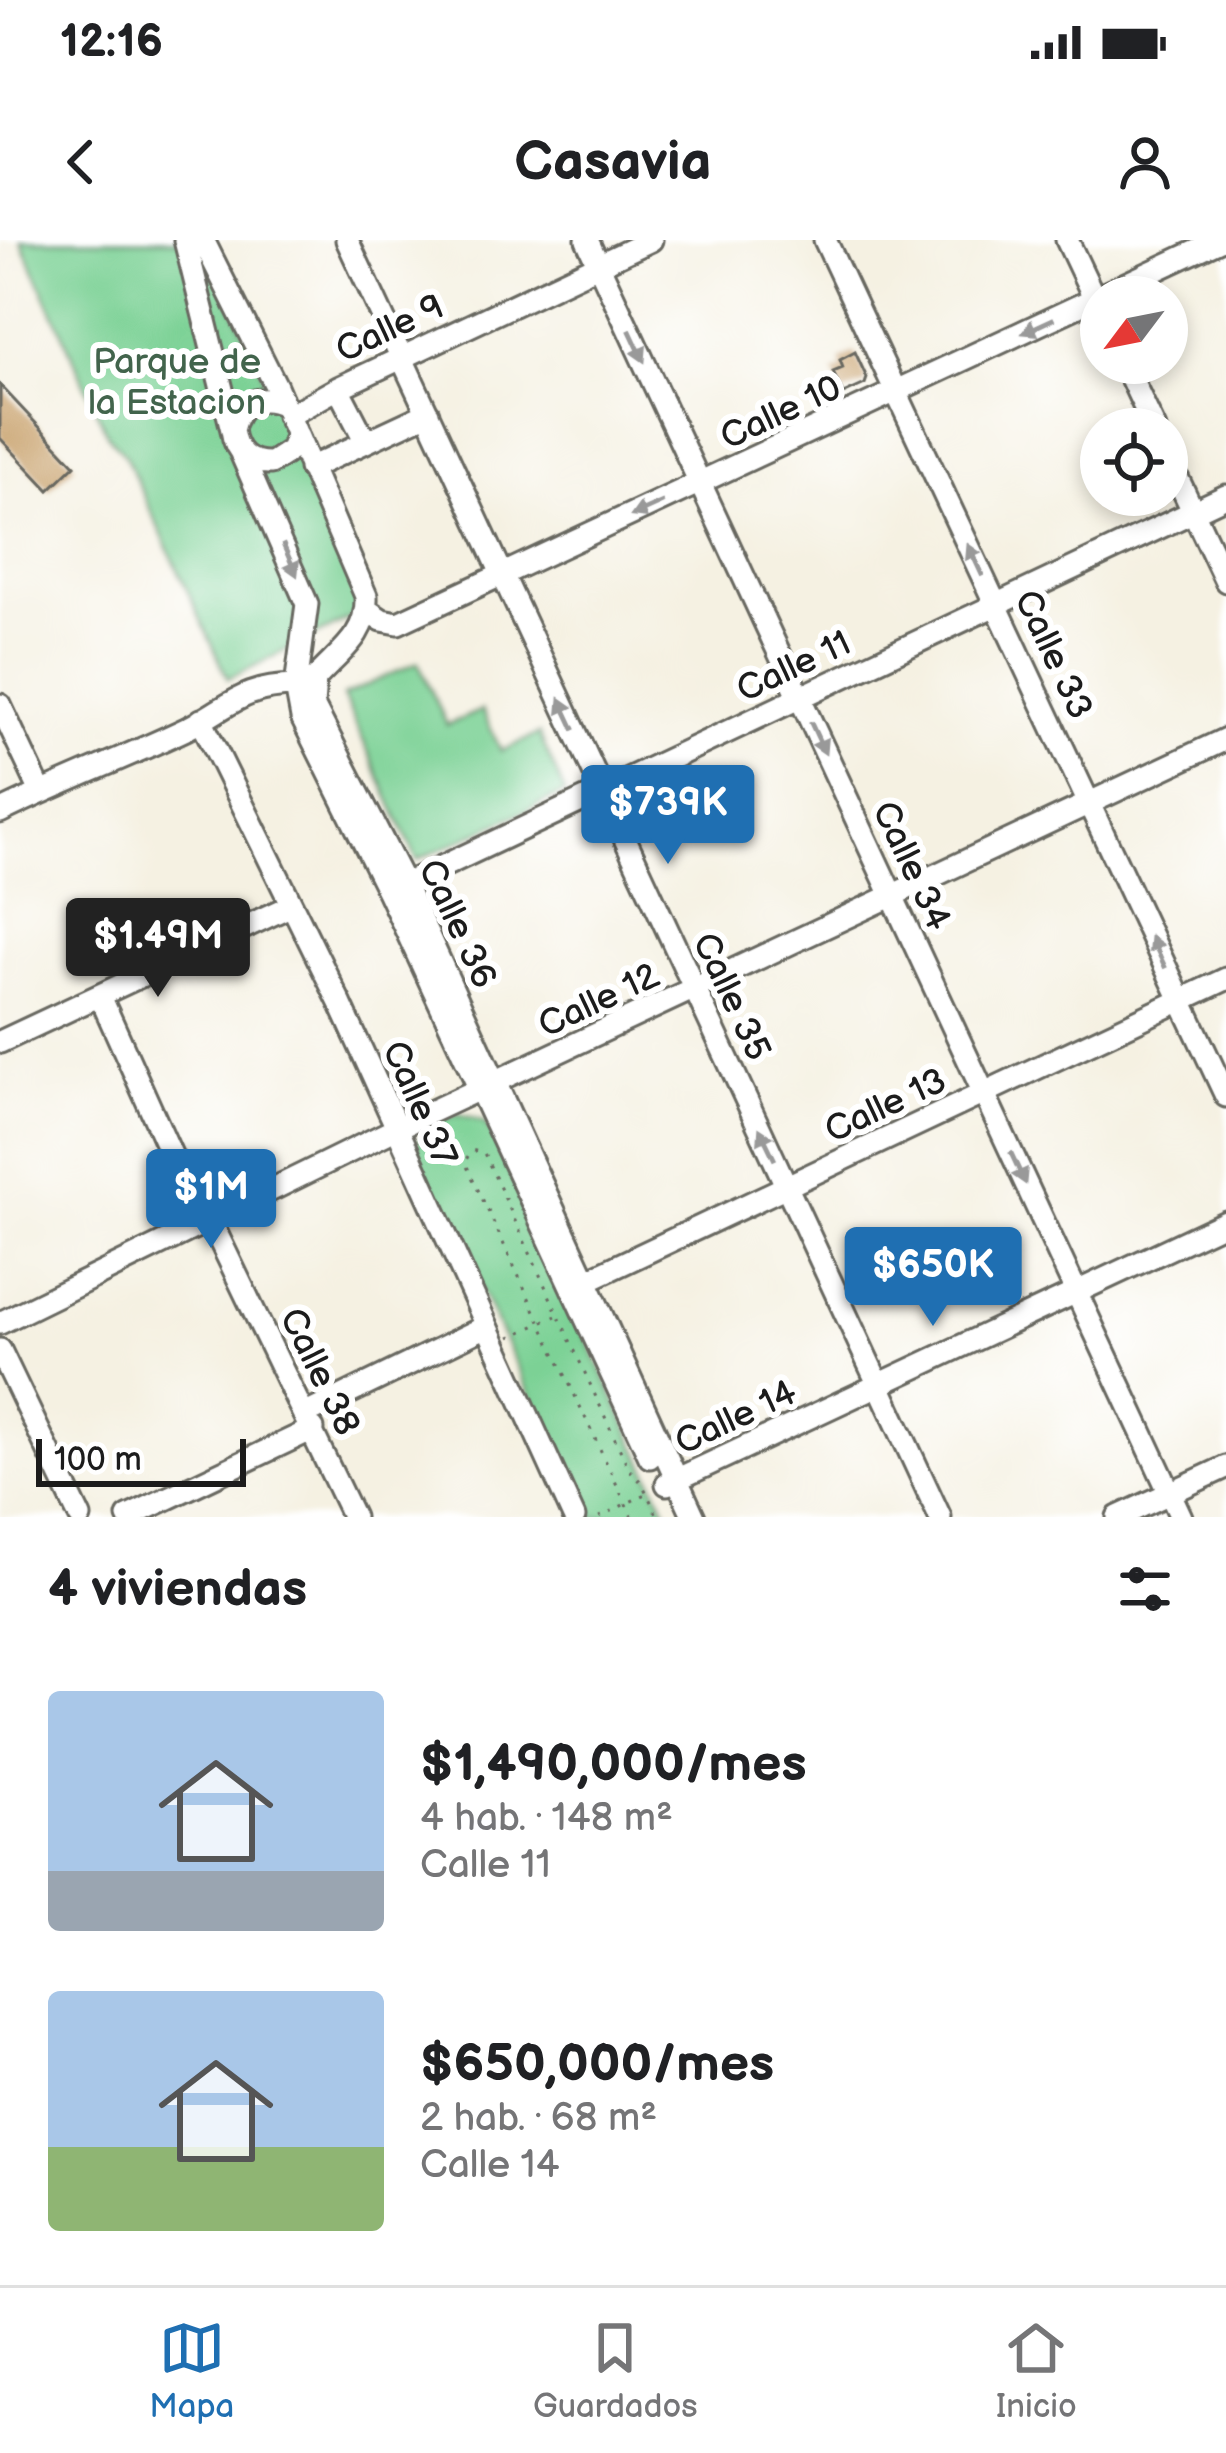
<!DOCTYPE html>
<html lang="es">
<meta charset="utf-8">
<style>
:root{--surface:#fff;--page:#f2f2f2;--text:#202124;--muted:#757577;--line:#e0e0e0;--accent:#1f6fb2}
body{margin:0;font-family:"Balsamiq Sans",sans-serif;background:var(--page);color:var(--text);height:100vh;display:flex;flex-direction:column;font-size:45px;white-space:nowrap}
*{box-sizing:border-box;margin:0}
p{font-size:39px;color:var(--muted)}
.icon{flex:none;width:66px;height:66px;fill:none;stroke:currentColor;stroke-width:2;stroke-linecap:round;stroke-linejoin:round}
.map{position:relative;height:1277px;overflow:hidden}
.side{display:flex;flex-direction:column;background:var(--surface);flex:1}
.side>*{flex:none}
.needle{width:78px;rotate:238deg}
.controls{position:absolute;left:1080px;top:36px;display:grid;gap:24px}
.controls a{display:grid;place-items:center;width:108px;height:108px;border-radius:50%;background:var(--surface);box-shadow:0 6px 18px #0003;font-size:60px}
.scale{position:absolute;left:36px;bottom:30px;width:210px;box-sizing:border-box;padding-left:12px;border:6px solid #1c1c1c;border-top:0;font-size:33px;line-height:42px;white-space:nowrap;color:#1c1c1c;-webkit-text-stroke:9px #fff;paint-order:stroke}
.price{position:absolute;translate:-50% -102px;padding:0 27px;border-radius:12px;background:var(--accent);color:#fff;font-size:39px;line-height:78px;filter:drop-shadow(0 3px 6px #0008)}
.price::after{content:'';position:absolute;left:50%;top:72px;width:36px;height:27px;margin-left:-18px;background:inherit;clip-path:polygon(0 0,100% 0,50% 100%)}
.price.current{background:#222;color:#fff}
ul{padding:0;list-style:none}
li{display:flex;align-items:center;gap:36px;height:300px;padding:0 48px}
li span{display:grid;place-items:center;flex:none;width:336px;height:240px;border-radius:12px;color:#555}
li>.icon{margin-inline-start:auto}
span .icon{width:144px;height:144px;fill:#fffc;stroke-width:1}
li b{font-size:51px}
h2{display:flex;justify-content:space-between;align-items:center;height:144px;padding:0 48px;font-size:51px}
.status{display:flex;justify-content:space-between;align-items:center;height:84px;padding:0 60px;background:var(--surface);direction:ltr}
.status svg{height:33px;fill:currentColor}
header{display:flex;justify-content:space-between;align-items:center;height:156px;padding:0 48px;background:var(--surface);font-size:54px;font-weight:600}
.tab-bar{display:flex;justify-content:space-around;align-items:center;height:168px;border-top:3px solid var(--line);background:var(--surface);font-size:33px;color:var(--muted)}
.tab-bar a{display:grid;justify-items:center;gap:6px}
.tab-bar .current{color:var(--accent)}
.map>svg:first-child{display:block}
.green{fill:#7cd195;stroke:#4c7658;stroke-width:3}
.building{fill:#c7a06b}
.lines{fill:none;stroke-linecap:round;stroke-linejoin:round}
.minor-casing{stroke:#686761;stroke-width:27}
.path{stroke:#686761;stroke-width:3;stroke-dasharray:3 9;stroke-linecap:butt}
.minor{stroke:#fff;stroke-width:21}
.oneway{fill:#999}
.labels{text-anchor:middle;stroke-width:12;stroke-linejoin:round;paint-order:stroke}
.street-label{font-size:36px;fill:#1c1c1c;stroke:#fff}
.park-label{font-size:36px;fill:#42644c;stroke:#fff}
</style>
<div class="status"><b>12:16</b><svg viewBox="0 0 49 12"><path d="M0 12V9h3v3zM5 12V6h3v6zM10 12V3h3v9zM15 12V0h3v12zM26 1h20v11H26zM47 4h2v5h-2z"/></svg></div>
<header><svg class="icon" aria-label="back" viewBox="0 0 24 24"><path d="M15 5l-7 7 7 7"/></svg>Casavia<svg class="icon" aria-label="person" viewBox="0 0 24 24"><circle cx="12" cy="8" r="4"/><path d="M4 21q1-7 8-7t8 7"/></svg></header>
<div class="map">
<svg width="1226" height="1277" viewBox="0 0 1226 1277">
<rect width="100%" height="100%" fill="#fff"/>
<filter id="ink" filterUnits="userSpaceOnUse"><feTurbulence type="fractalNoise" baseFrequency=".00833" numOctaves="2"/><feDisplacementMap in="SourceGraphic" scale="24" xChannelSelector="R" yChannelSelector="G"/><feConvolveMatrix kernelMatrix="1 2 1 2 8 2 1 2 1" color-interpolation-filters="sRGB"/></filter>
<filter id="wash" filterUnits="userSpaceOnUse"><feTurbulence type="fractalNoise" baseFrequency=".004" numOctaves="4" result="noise"/><feDisplacementMap in="SourceGraphic" scale="48" xChannelSelector="R" yChannelSelector="G"/><feGaussianBlur stdDeviation="2.7" result="paint"/><feColorMatrix in="noise" values="0 0 0 0 0 0 0 0 0 0 0 0 0 0 0 0 0 1.4 0 .05"/><feComposite in="paint" operator="in"/></filter>
<g filter="url(#wash)">
<rect width="100%" height="100%" fill="#f5f1e2"/>
<!-- green -->
<path class="green" d="M21,0H203L367,370L228,439L125,215L107,194Z
M418,422L447,485L482,470L501,511L539,494L565,553L417,620L343,456Z
M459,874L484,882L493,895L669,1277H588L417,915C414,889 437,880 459,874Z"/>
<g id="blocks">
<!-- building -->
<path class="building" d="M855,112L867,138L865,144L843,154L833,132L843,128L840,120Z
M0,145L75,225L49,250L0,198Z"/>
</g>
</g>
<g filter="url(#ink)">
<use href="#blocks" fill-opacity="0" stroke="#686761" stroke-width="3"/>
<g class="lines">
<defs>
<path id="minor" d="M185,0L232,190
M203,0L276,146L366,356C368,396 339,412 315,439L313,465L404,643L694,1277
M347,0L940,1277
M587,0L1181,1277
M825,0L1226,856
M1067,0L1100,70
M1124,123L1155,189
M338,148L366,202
M284,165C259,153 238,163 232,190C235,212 248,224 271,223L291,210L297,194
M288,176L338,148L651,0
M241,213L307,364L296,446L302,478L389,653L650,1217
M1167,216L1226,341
M310,228L428,173
M367,370L382,380L398,383L1220,0
M0,465L41,552
M201,480L341,765L574,1277
M0,572C61,542 125,518 186,489C231,467 239,447 296,446
M395,649L1226,256
M100,756L183,941L210,980L353,1277
M0,802L292,665
M577,1045L1226,739
M0,1083L426,874L1226,499
M0,1110L80,1277
M306,1174L485,1087
M667,1244L1226,982
M128,1277L313,1189
M1118,1277L1226,1227"/>
</defs>
<!-- minor casing -->
<use href="#minor" class="minor-casing"/>
<!-- path -->
<path class="path" d="M510,1097L556,1076
M599,1277L646,1254
M632,1277L465,922L471,910L484,913L629,1229L642,1243L658,1277"/>
<!-- minor -->
<use href="#minor" class="minor"/>
</g>
<!-- one-way arrows -->
<defs><path id="oneway-solid" d="M-6-.8H1V-3.2L6.5 0L1 3.2V.8H-6Z" transform="scale(3)"/></defs>
<g class="oneway">
<use href="#oneway-solid" transform="translate(1038 86) rotate(155)"/>
<use href="#oneway-solid" transform="translate(637 106) rotate(65)"/>
<use href="#oneway-solid" transform="translate(647 269) rotate(156)"/>
<use href="#oneway-solid" transform="translate(290 320) rotate(66)"/>
<use href="#oneway-solid" transform="translate(975 320) rotate(-115)"/>
<use href="#oneway-solid" transform="translate(567 474) rotate(-115)"/>
<use href="#oneway-solid" transform="translate(818 498) rotate(65)"/>
<use href="#oneway-solid" transform="translate(1158 712) rotate(-115)"/>
<use href="#oneway-solid" transform="translate(767 904) rotate(-116)"/>
<use href="#oneway-solid" transform="translate(1018 928) rotate(65)"/>
</g>
</g>
<g class="labels">
<!-- street labels -->
<g class="street-label">
<text transform="translate(389 87) rotate(-25)" y="13">Calle 9</text>
<text transform="translate(780 171) rotate(-25)" y="13">Calle 10</text>
<text transform="translate(1055 414) rotate(65)" y="13">Calle 33</text>
<text transform="translate(793 425) rotate(-25)" y="13">Calle 11</text>
<text transform="translate(913 625) rotate(65)" y="13">Calle 34</text>
<text transform="translate(459 683) rotate(65)" y="13">Calle 36</text>
<text transform="translate(733 756) rotate(65)" y="13">Calle 35</text>
<text transform="translate(598 759) rotate(-25)" y="13">Calle 12</text>
<text transform="translate(421 863) rotate(66)" y="13">Calle 37</text>
<text transform="translate(885 864) rotate(-25)" y="13">Calle 13</text>
<text transform="translate(321 1131) rotate(64)" y="13">Calle 38</text>
<text transform="translate(735 1176) rotate(-25)" y="13">Calle 14</text>
</g>
<!-- park labels -->
<g class="park-label">
<text x="177" y="133">Parque de<tspan x="177" dy="41">la Estacion</tspan></text>
</g>
</g>
</svg>
<div class="controls">
<a><svg class="needle" viewBox="-14 -14 28 28"><path d="M0-13l5 13h-10z" fill="#e53935"/><path d="M0 13l5-13h-10z" fill="#757577"/></svg></a>
<a><svg class="icon" aria-label="locate" viewBox="0 0 24 24"><circle cx="12" cy="12" r="6"/><path d="M12 2v4M12 18v4M2 12h4M18 12h4"/></svg></a>
</div>
<div class="scale">100 m</div>
<b class="price" style="left:668px;top:627px">$739K</b>
<b class="price current" style="left:158px;top:760px">$1.49M</b>
<b class="price" style="left:211px;top:1011px">$1M</b>
<b class="price" style="left:933px;top:1089px">$650K</b>
</div>
<section class="side">
<h2>4 viviendas<svg class="icon" aria-label="filters" viewBox="0 0 24 24"><path d="M4 7h16M4 17h16"/><circle cx="9" cy="7" r="2"/><circle cx="15" cy="17" r="2"/></svg></h2>
<ul>
<li><span style="background:linear-gradient(#a9c7e8 75%,#9aa5b1 0)"><svg class="icon" aria-label="home" viewBox="0 0 24 24"><path d="M3 11l9-7 9 7M6 9v11h12V9"/></svg></span><div><b>$1,490,000/mes</b><p>4 hab. · 148 m²</p><p>Calle 11</p></div></li>
<li><span style="background:linear-gradient(#a9c7e8 65%,#8fb573 0)"><svg class="icon" aria-label="home" viewBox="0 0 24 24"><path d="M3 11l9-7 9 7M6 9v11h12V9"/></svg></span><div><b>$650,000/mes</b><p>2 hab. · 68 m²</p><p>Calle 14</p></div></li>
</ul>
</section>
<nav class="tab-bar">
<a class="current"><svg class="icon" aria-label="map" viewBox="0 0 24 24"><path d="M3 6l6-2 6 2 6-2v14l-6 2-6-2-6 2zM9 4v14M15 6v14"/></svg>Mapa</a>
<a><svg class="icon" aria-label="saved" viewBox="0 0 24 24"><path d="M7 4h10v16l-5-4-5 4z"/></svg>Guardados</a>
<a><svg class="icon" aria-label="home" viewBox="0 0 24 24"><path d="M3 11l9-7 9 7M6 9v11h12V9"/></svg>Inicio</a>
</nav>
